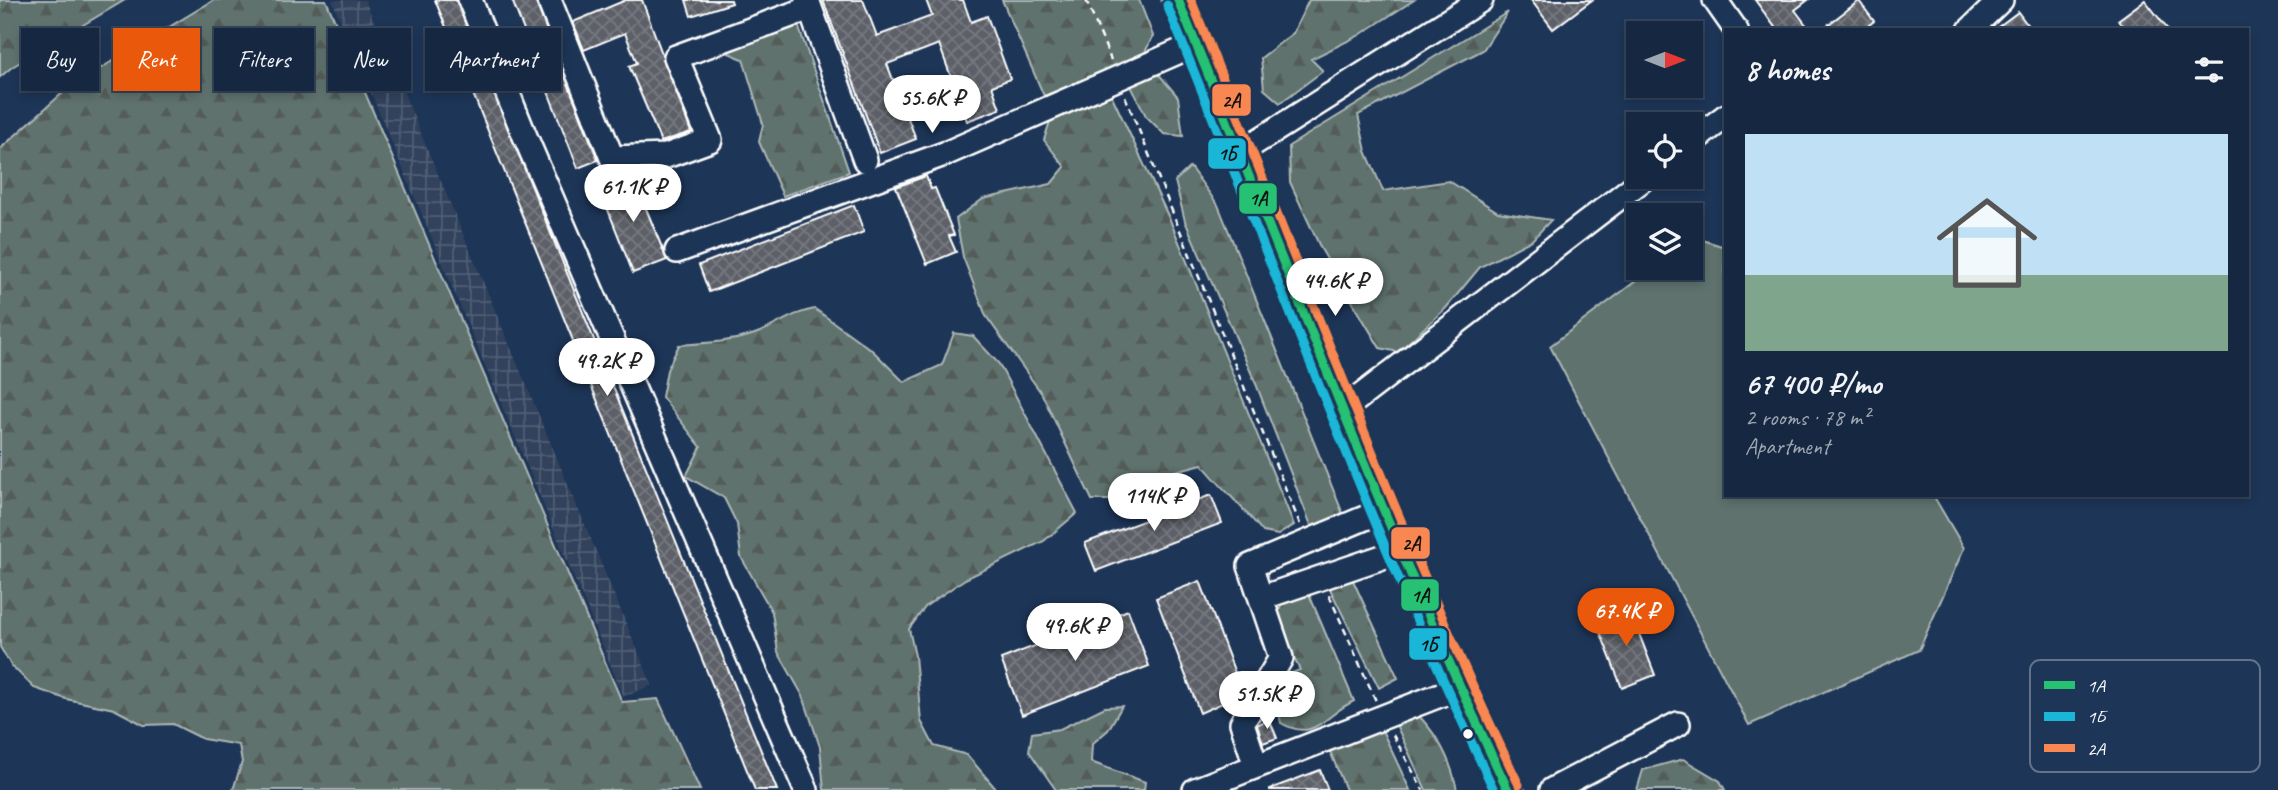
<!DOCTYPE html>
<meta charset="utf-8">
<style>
:root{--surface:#162841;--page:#23344c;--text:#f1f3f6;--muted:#9ea6b1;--line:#35445a;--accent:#ea580c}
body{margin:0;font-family:Caveat,sans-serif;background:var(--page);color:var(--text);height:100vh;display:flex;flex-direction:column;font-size:26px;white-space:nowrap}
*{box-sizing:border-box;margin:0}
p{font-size:23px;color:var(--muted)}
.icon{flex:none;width:38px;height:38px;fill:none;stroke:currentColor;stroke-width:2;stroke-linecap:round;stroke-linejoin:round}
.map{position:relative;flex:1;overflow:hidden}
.side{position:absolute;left:1724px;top:28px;width:525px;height:469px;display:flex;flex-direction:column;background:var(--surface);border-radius:0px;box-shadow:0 4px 10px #0003,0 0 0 2px var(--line)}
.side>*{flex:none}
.guide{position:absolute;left:21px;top:28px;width:665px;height:63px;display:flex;gap:14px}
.needle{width:46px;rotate:90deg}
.fabs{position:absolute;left:1626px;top:21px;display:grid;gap:14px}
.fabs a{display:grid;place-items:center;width:77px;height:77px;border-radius:0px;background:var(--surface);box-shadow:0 4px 10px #0003,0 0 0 2px var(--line);font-size:35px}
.price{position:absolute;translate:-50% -60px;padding:0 16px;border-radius:24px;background:#fff;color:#222;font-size:23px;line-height:46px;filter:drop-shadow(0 2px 4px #0008)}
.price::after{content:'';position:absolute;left:50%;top:42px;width:21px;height:16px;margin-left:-10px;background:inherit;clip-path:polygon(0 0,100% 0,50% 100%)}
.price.on{background:var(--accent);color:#fff}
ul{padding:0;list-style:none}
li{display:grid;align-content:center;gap:14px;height:371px;padding:0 21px}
li span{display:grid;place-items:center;height:217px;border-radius:0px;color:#555}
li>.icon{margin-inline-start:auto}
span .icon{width:126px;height:126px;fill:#fffc;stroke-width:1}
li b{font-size:30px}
h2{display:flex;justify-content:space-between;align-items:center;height:84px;padding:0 21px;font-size:30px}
.pill{padding:0 24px;border-radius:0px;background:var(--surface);box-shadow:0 4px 10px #0003,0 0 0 2px var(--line);font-size:24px;line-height:63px}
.pill.on{background:var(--accent);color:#fff}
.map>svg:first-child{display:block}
.industrial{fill:url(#industrial-grid)}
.forest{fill:url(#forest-firs);stroke:#aeb8b6;stroke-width:2}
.green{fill:#5e726d;stroke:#aeb8b6;stroke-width:2}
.building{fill:url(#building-cross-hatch);stroke:#fff;stroke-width:2}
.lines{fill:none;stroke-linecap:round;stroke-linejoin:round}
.minor-casing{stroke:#fff;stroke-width:28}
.major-casing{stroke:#fff;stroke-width:35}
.path{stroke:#fff;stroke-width:2.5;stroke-dasharray:7 5;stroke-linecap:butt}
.minor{stroke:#1d3557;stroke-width:23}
.major{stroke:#1d3557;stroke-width:30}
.bus-1-casing{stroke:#1d3557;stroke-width:14}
.bus-2-casing{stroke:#1d3557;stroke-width:14}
.bus-3-casing{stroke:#1d3557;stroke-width:14}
.bus-1{stroke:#26c172;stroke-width:9}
.bus-2{stroke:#1ab6d8;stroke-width:9}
.bus-3{stroke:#f88751;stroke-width:9}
.bus-dot{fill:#fff;stroke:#1d3557;stroke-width:2.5}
.key{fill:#1d3557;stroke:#617289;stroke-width:2}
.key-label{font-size:19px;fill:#fff}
.line-badge{stroke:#1d3557;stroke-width:2.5}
.pale-badge-label{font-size:19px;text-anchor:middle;font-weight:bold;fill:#111}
</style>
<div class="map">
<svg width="2278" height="790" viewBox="0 0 2278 790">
<defs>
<pattern id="industrial-grid" width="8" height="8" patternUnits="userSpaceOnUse" patternTransform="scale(1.75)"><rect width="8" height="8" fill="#30425c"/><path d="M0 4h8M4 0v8" fill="none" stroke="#4f5e74"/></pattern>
<pattern id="forest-firs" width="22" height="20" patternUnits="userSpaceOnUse" patternTransform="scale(1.75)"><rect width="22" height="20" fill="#5e726d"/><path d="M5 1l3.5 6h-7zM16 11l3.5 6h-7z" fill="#535b59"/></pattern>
<pattern id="building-cross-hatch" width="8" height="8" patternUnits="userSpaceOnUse" patternTransform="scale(1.75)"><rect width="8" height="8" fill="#5d6168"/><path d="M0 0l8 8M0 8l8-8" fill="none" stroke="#75797f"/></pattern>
</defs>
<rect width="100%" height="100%" fill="#1d3557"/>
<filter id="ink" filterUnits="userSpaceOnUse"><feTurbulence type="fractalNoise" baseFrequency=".0143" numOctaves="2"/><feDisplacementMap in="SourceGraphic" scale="14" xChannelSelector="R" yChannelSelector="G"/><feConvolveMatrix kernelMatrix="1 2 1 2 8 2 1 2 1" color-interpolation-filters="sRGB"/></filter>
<g filter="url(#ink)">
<!-- industrial -->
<path class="industrial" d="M332,0H365L652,685L624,697Z"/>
<!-- forest -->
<path class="forest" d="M0,0H125L12,67L0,77Z
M214,0H326L622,702L658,699L700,790H233L242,762L239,745L203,739L173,724L144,725L114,709L66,699L34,688L11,665L0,647V149L68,88Z
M1002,0H1139L1153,36L1143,56L1044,96Z
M1309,0H1414L1358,36L1311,59L1323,71L1280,103L1264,89L1261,58L1293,33Z
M1508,12L1483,50L1358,115L1366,151L1383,191L1449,181L1498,212L1551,220L1532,240L1480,267L1446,308L1398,352L1380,348L1321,249L1290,182L1289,146Z
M798,25L849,172L783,196L759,142L763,124L743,59L724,51Z
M1151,65L1178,97L1183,136L1164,134L1146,116L1127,78Z
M1111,94L1170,220L1294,525L1278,535L1263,532C1244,508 1222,489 1202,464L1172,472L1113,500H1092L1042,394L986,316L963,257L956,219L983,199L1051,184L1065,167L1044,140L1051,118L1081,98Z
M1190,167L1218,205L1345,519L1314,533L1256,384L1185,221L1175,181Z
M815,309L873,351L904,382L942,365L954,333L973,336L999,364L1077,513L1044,541L965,579L926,606L909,629L915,656L921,721L934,746L967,755L997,790H824L820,747L803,696L778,652L772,612L741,557L737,524L724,498L686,476L701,447L662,397L667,370L679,345C705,343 736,342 760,332C781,323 792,313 815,309Z
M1351,576L1398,678L1379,688L1331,591L1328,577Z
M1306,587L1354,701C1325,714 1316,743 1281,723L1275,694L1278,678L1300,670L1276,623L1283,596Z
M1122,706L1108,730L1092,744L1091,762L1145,782L1144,790H1056L1029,751L1032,733L1060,729L1105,707Z
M1417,714C1439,736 1451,760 1457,790H1426L1392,716Z
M1380,726L1410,790H1346L1329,749Z
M1683,759L1720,781L1725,790H1637L1643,770Z"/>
<!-- green -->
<path class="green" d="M1693,237L1725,247L1726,495H1933L1964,548L1919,650L1749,725L1550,346L1653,268H1690Z"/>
<!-- building -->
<path class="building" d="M435,0H456L777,790H755Z
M512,0H535L598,160L578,168Z
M626,0H642L691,132L661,142L629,66L637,63L625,33L584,50L573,22Z
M686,0H731L732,3L691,16Z
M823,0H863L877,36L932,16L926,0H963L971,22L987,16L1010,79L992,86L1000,109L967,121L939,44L887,64L916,139L880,153Z
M1531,0H1592L1553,29Z
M1755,0H1808L1795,10L1810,30H1777Z
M2145,0L2168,30H2125L2118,20Z
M1859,1L1874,21L1863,30H1821Z
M2018,12L2031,30H1994Z
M632,174L667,260L633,273L599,187Z
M926,176L931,189L935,188L954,235L949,236L956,252L927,264L896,187Z
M854,205L864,232L709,292L699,265Z
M1211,495L1222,523L1096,571L1085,543Z
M1200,581L1243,694L1200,713L1156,598Z
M1629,608L1655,675L1622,688L1596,621Z
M1128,610L1149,666L1022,715L1001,659Z
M1269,719L1277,738L1263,743L1257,725Z
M1320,770L1328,790H1270V789Z"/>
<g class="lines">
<defs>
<path id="minor" d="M470,0L524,134L806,790
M549,0L612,158L666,156L710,140L676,57L810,8
M807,0L865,160
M1715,0L1736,30
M1970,30L2001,0
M1690,143L1726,116
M1242,151L1481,0
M677,251L947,153L1196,44
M1344,409L1646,177
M1261,598L1400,551
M1256,766L1242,723L1281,658L1250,566L1384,510
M1195,790L1458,688
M1552,790L1678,724"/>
<path id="major" d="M1178,0C1288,263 1381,535 1508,790"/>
</defs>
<!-- minor casing -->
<use href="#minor" class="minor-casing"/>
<!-- major casing -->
<use href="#major" class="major-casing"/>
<!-- path -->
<path class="path" d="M1086,0L1111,60
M1125,96L1300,524
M1329,595L1376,701
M1393,735L1423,790"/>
<!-- minor -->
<use href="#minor" class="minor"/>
<!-- major -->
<use href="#major" class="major"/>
<defs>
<path id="bus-1" d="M1178,0C1286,264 1385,532 1508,790"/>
<path id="bus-2" d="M1167,5C1274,267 1372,534 1494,790"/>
<path id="bus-3" d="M1191,0C1299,263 1396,529 1519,785"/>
</defs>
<!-- bus-1 casing -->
<use href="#bus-1" class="bus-1-casing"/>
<!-- bus-2 casing -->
<use href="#bus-2" class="bus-2-casing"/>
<!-- bus-3 casing -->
<use href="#bus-3" class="bus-3-casing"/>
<!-- bus-1 -->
<use href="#bus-1" class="bus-1"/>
<!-- bus-2 -->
<use href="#bus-2" class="bus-2"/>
<!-- bus-3 -->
<use href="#bus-3" class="bus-3"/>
</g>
</g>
<!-- markers -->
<circle class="bus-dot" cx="1468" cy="734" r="6"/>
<!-- legend -->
<rect x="2030" y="660" width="230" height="112" rx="10" class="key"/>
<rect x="2044" y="681" width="31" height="8" fill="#26c172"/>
<rect x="2044" y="712" width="31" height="9" fill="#1ab6d8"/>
<rect x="2044" y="744" width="31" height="8" fill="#f88751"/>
<g class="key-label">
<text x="2087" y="692">1А</text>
<text x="2087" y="723">1Б</text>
<text x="2087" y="755">2А</text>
</g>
<g class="line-badge">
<rect x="1211" y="83" width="41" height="34" rx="7" fill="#f88751"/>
<rect x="1207" y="137" width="40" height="33" rx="7" fill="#1ab6d8"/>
<rect x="1238" y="182" width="40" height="33" rx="7" fill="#26c172"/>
<rect x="1390" y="526" width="41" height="34" rx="7" fill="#f88751"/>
<rect x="1400" y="578" width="40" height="34" rx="7" fill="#26c172"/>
<rect x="1408" y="627" width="40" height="34" rx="7" fill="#1ab6d8"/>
</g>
<g class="pale-badge-label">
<text x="1231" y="107">2А</text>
<text x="1227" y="160">1Б</text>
<text x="1258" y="205">1А</text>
<text x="1411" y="550">2А</text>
<text x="1420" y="602">1А</text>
<text x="1428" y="651">1Б</text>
</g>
</svg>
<div class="fabs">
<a><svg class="needle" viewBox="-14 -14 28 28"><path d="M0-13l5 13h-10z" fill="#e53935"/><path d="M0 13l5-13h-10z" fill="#9ea6b1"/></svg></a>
<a><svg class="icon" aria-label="locate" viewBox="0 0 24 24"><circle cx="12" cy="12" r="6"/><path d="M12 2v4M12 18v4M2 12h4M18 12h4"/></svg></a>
<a><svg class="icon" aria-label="layers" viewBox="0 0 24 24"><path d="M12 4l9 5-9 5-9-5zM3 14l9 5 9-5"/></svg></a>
</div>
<b class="price" style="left:932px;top:135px">55.6K ₽</b>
<b class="price" style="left:633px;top:224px">61.1K ₽</b>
<b class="price" style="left:1335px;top:318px">44.6K ₽</b>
<b class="price" style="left:607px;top:398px">49.2K ₽</b>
<b class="price" style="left:1154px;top:533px">114K ₽</b>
<b class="price on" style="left:1626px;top:648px">67.4K ₽</b>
<b class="price" style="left:1075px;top:663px">49.6K ₽</b>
<b class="price" style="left:1267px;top:731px">51.5K ₽</b>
<div class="guide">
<a class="pill">Buy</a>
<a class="pill on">Rent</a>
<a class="pill">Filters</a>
<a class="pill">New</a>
<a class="pill">Apartment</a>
</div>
<section class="side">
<h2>8 homes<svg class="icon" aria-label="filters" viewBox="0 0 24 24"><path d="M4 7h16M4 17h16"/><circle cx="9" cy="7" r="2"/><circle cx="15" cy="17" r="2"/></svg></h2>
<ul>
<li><span style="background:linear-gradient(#bfe0f5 65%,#7fa58c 0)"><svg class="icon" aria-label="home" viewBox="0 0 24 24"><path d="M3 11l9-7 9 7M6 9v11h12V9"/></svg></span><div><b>67 400 ₽/mo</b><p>2 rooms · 78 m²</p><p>Apartment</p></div></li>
</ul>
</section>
</div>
